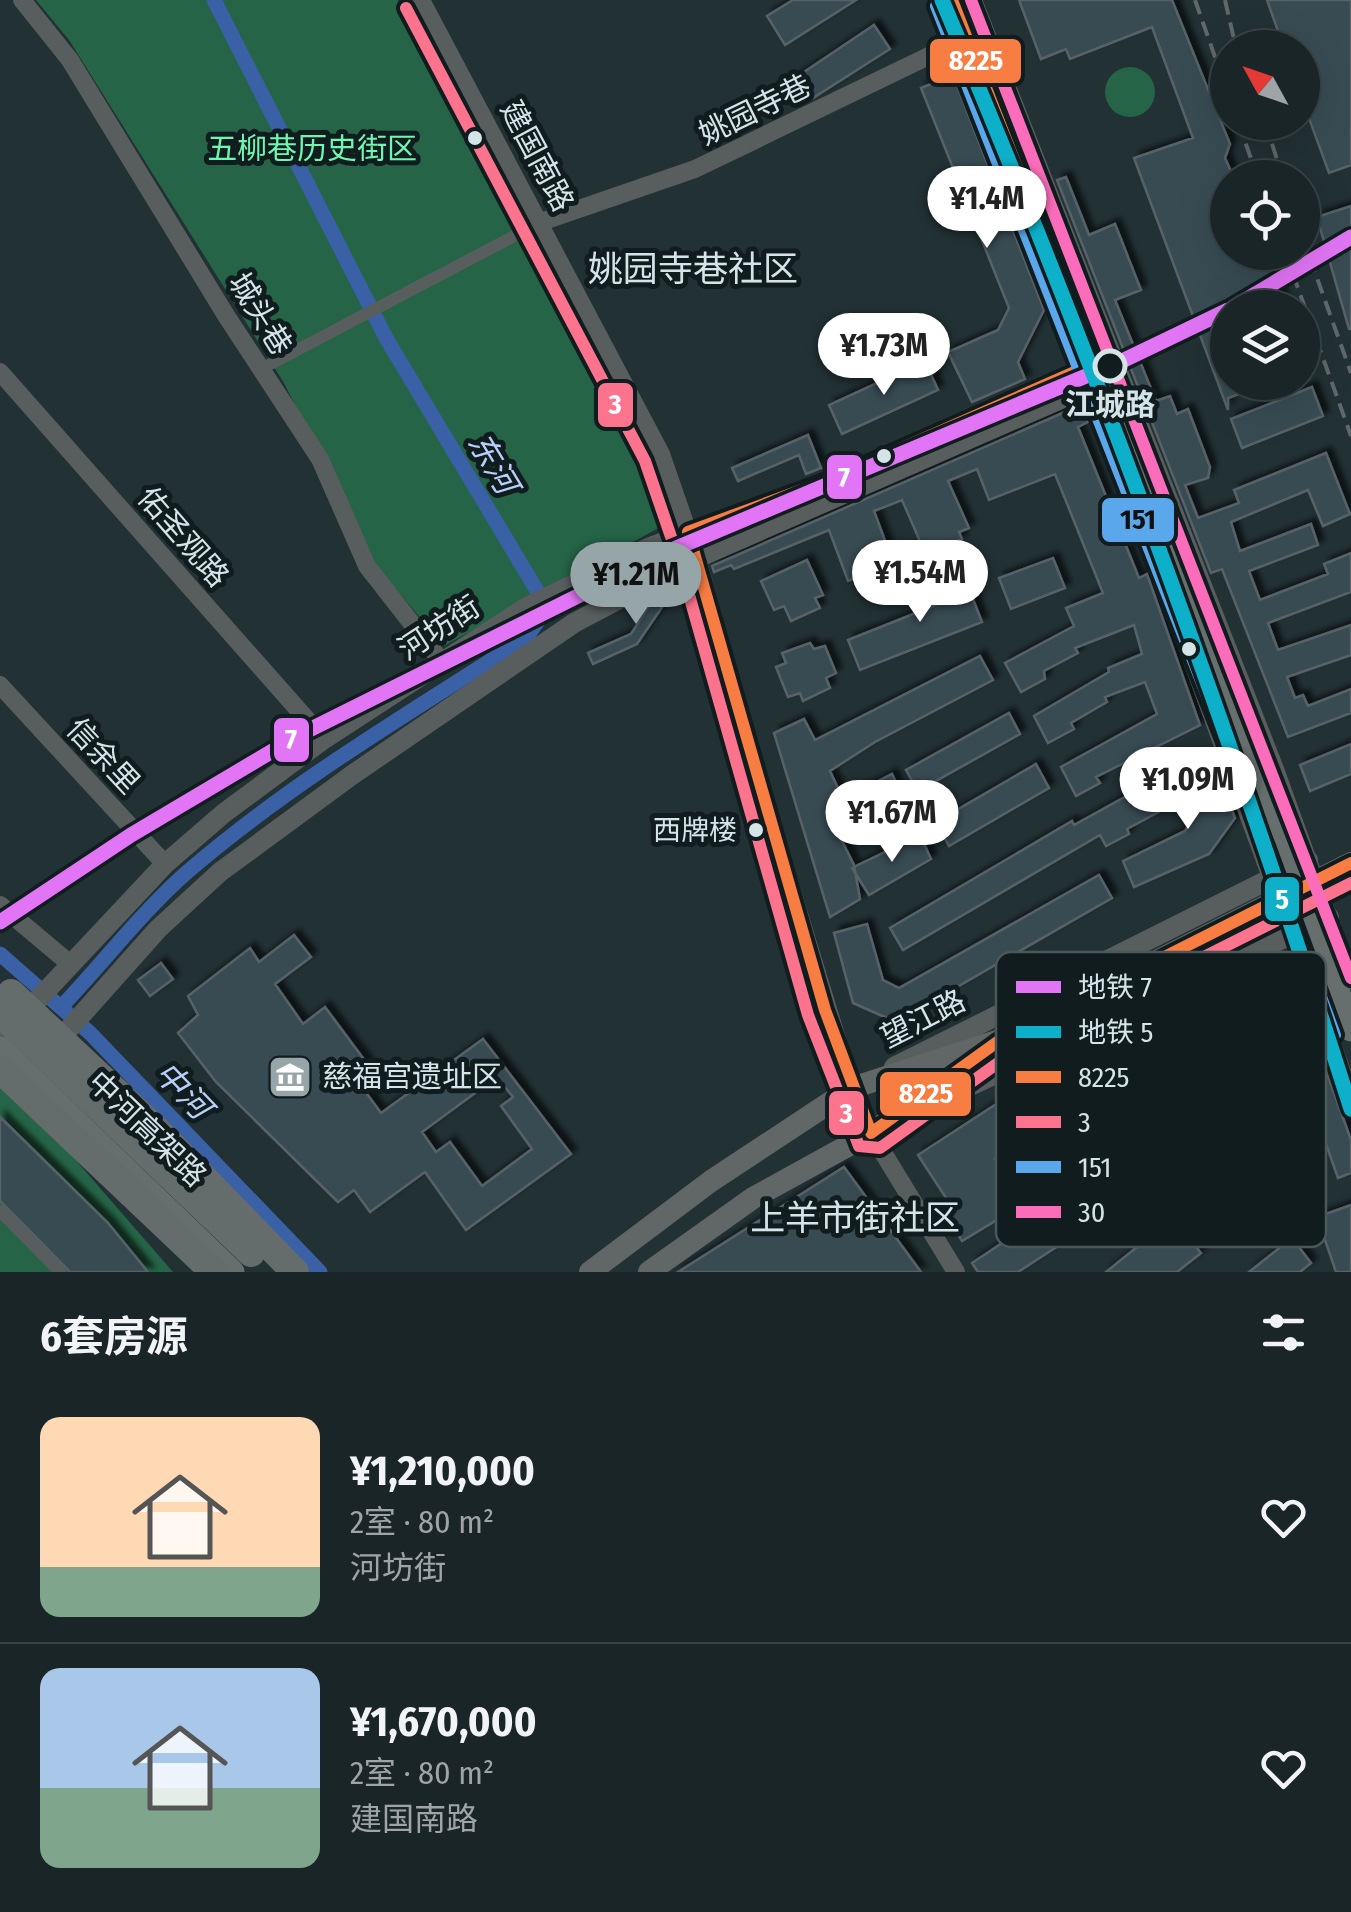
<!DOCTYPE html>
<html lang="zh">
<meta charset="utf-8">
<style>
:root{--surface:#1a2527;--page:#273133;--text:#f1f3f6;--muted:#9fa5a7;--line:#384244;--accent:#96a6a8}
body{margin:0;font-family:"Fira Sans Condensed","Noto Sans SC",sans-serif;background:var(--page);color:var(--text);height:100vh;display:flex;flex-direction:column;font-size:38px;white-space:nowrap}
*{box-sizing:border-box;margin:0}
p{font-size:32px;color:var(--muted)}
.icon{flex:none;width:55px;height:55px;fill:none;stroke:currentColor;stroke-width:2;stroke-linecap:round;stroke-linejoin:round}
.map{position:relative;height:1272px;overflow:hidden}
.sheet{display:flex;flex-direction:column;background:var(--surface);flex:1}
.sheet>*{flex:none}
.needle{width:65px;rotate:310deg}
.controls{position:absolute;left:1210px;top:30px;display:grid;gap:20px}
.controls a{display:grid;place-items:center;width:110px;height:110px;border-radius:50%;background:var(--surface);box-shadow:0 10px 40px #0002,0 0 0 2px var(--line);font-size:50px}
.price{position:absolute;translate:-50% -85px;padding:0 22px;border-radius:35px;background:#fff;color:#222;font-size:32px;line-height:65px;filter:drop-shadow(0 2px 5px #0008)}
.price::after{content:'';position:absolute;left:50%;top:60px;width:30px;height:22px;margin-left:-15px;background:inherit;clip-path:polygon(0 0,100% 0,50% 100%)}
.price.active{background:var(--accent);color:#111}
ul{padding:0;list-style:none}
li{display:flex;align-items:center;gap:30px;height:250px;padding:0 40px}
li+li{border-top:2px solid var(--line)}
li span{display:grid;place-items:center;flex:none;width:280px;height:200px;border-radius:20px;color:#555}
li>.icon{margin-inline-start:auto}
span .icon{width:120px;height:120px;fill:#fffc;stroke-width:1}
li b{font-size:42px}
h2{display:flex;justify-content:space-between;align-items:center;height:120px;padding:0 40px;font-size:42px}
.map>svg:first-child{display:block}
.green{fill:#256446}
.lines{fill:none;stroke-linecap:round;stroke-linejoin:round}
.canal{stroke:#3a60a5;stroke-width:15}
.building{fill:#394b52;stroke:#576267;stroke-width:2.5;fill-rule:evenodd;filter:url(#shadow)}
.pedestrian{stroke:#585d5d;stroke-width:12}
.minor{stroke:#585d5d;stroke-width:18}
.tertiary{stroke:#585d5d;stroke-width:20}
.secondary{stroke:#606766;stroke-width:22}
.primary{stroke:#676e6e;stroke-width:25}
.rail{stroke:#60686a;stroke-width:4;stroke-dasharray:15 8;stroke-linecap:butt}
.secondary-bridge{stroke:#606766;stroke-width:22}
.trunk-bridge{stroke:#646c6c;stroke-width:28}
.bus-1-casing{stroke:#101c1e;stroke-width:20}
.bus-2-casing{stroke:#101c1e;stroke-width:20}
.bus-3-casing{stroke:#101c1e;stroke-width:20}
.bus-4-casing{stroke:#101c1e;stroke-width:20}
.bus-1{stroke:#f77d43;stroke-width:12}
.bus-2{stroke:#fc738d;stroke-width:12}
.bus-3{stroke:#5aa8eb;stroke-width:12}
.bus-4{stroke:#fb6dba;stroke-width:12}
.metro-1-casing{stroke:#101c1e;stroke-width:22}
.metro-2-casing{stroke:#101c1e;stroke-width:22}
.metro-1{stroke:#e175f5;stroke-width:15}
.metro-2{stroke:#0db0c8;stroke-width:15}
.bus-dot{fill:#d5e5e7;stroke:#101c1e;stroke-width:4}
.stop-dot{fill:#101c1e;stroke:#d5e5e7;stroke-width:5}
.labels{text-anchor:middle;stroke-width:10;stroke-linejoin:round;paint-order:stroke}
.bus-label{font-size:28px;fill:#d5e5e7;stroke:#101c1e;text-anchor:end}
.street-label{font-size:30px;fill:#d5e5e7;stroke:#101c1e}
.park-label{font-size:30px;fill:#6df7b0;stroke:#101c1e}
.stop-label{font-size:30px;font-weight:bold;fill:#d5e5e7;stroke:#101c1e}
.poi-label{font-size:30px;fill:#d5e5e7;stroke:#101c1e;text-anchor:start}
.water-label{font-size:32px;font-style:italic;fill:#b8d0f9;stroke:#101c1e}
.quarter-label{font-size:35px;fill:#d5e5e7;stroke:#101c1e}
.key{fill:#101c1e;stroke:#4b585a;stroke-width:2.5}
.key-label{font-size:28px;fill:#d5e5e7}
.line-badge{stroke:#101c1e;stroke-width:4}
.badge-label{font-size:28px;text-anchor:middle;font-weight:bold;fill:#fff}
.pale-badge-label{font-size:28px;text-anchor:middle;font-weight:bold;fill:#111}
</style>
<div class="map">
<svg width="1351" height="1272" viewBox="0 0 1351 1272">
<defs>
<filter id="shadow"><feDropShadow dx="5.5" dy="-5.5" stdDeviation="2.5" flood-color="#0009"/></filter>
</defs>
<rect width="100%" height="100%" fill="#223134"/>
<!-- green -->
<path class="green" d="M36,0H398L455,101L639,466L664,525L444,646L374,563L284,383L69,40Z
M1105 92a25 25 0 1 1 50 0a25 25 0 1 1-50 0Z
M0,1073L173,1272H0Z"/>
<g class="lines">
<!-- canal -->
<path class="canal" d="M0,954L90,1033L320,1272
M61,1007C103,963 140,914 186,873C290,783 411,712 526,638L540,618L539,594L386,338L214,0"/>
</g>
<!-- building -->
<path class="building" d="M793,0H856L785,45L767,16Z
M1019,0H1172L1230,144L1225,158L1234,178H1228V252H1267L1285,308H1228V382L1266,384L1228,398V410L1134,158L1193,138L1152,27L1070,59L1066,49L1041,59Z
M1267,0H1351V165L1329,173L1302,99V48H1284Z
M874,25L890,49L813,98L798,76Z
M953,75L1044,310L1018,362L1025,379L972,402L948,352L998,330L1009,308L921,88Z
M1066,177L1089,235L1115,224L1141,290L1115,300L1156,401L1170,396L1177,414L1188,409L1210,467L1208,478L1185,485L1198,518L1239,503L1234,490L1326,453L1350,514L1323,526L1308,490L1231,522L1240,551L1311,524L1318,545L1249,571L1260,600L1328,574L1324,564L1351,553V592L1268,623L1278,650L1351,625V655L1287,677L1295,698L1303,695L1308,706L1351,689V713L1288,737L1222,569L1211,573L1057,180Z
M1351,206V329H1349L1317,217Z
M925,361L938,390L842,434L829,405Z
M1312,387L1323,416L1242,448L1231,419Z
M1081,405L1088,422L1078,427L1139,578L1147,574L1200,725L1096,777L1100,783L1076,796L1061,767L1157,714L1145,682L1105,697L1107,702L1071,723L1074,729L1048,743L1034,716L1109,672L1108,668L1142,654L1134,625L1075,648L1078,653L1044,671L1045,679L1021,692L1005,663L1074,626L1066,608L1103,593L1055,474L989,500L977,469L948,481L969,528L959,532L962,539L937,551L933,542L922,546L902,500L874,511L894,565L885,568L888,576L865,585L861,576L848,581L829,530L734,569L731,565L714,572L712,566Z
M808,435L821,468L806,474L799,455L738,481L732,468Z
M1053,558L1065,588L1011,609L999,578Z
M807,560L823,595L815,598L820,608L791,621L784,606L774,610L761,581Z
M962,571L982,622L860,670L848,640L941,603L933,582Z
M689,578L691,583L673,591L637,644L593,664L588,653L631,634L656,595Z
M810,643L814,649L825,646L836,673L826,678L830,688L803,701L800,693L788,697L776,667L786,663L782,653Z
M980,656L993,680L875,742L830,771L843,799L892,774L904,800L839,835L854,865L860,899L830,917L774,733L804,719L815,740Z
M1009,713L1020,734L918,791L906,770Z
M1351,744V774L1310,791L1300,765Z
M1213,760L1235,818L1209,854L1134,887L1123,861L1185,831L1203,798L1192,768Z
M1036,764L1049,788L949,846L936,822Z
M1152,782L1166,808L1127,829L1129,834L1106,846L1100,835L903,950L890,928L1072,821L1074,825Z
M920,835L931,859L869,895L852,868Z
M1099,875L1112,898L896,1022L853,1003L834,933L867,924L883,980L899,988Z
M294,935L311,957L275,984L303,1024L325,1007L374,1073L359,1083L381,1113L483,1039L571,1154L466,1230L425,1172L370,1212L354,1190L338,1202L216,1082L178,1033L198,1015L188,996L250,948L259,962ZM497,1077L513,1097L501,1106L532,1149L482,1186L450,1142L436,1152L422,1132Z
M161,963L173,979L150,996L138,980Z
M1319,1051L1351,1140V1173L1338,1178L1296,1059Z
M1056,1065L1081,1103L995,1159L1005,1175L1097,1119L1140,1192L1078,1233L1066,1217L1054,1226L1064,1242L1018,1272H978L972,1263L1091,1184L1081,1169L962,1241L944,1212L952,1207L918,1155Z
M0,1117L108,1223L148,1272H70L0,1201Z
M844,1167L921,1272H678Z
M1351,1205V1272H1336L1317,1217Z
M1173,1218L1201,1253L1177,1272H1106Z
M1292,1238L1311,1263L1300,1272H1249Z"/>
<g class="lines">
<!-- pedestrian -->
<path class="pedestrian" d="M261,369L541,222
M0,1211L60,1272"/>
<!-- minor -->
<path class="minor" d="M22,0L70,60L227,317L320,459L367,566L442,662
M421,0L661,454L697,558L755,770L852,1088L871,1133L956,1272
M937,0L1156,562L1351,1096
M973,0L1275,769L1351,980
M541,222L695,169L966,38
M0,372L324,739
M0,685L165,864
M0,905L69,963"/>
<!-- tertiary -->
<path class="tertiary" d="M0,1040L165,864L224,813L324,739L525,608L650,547L832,479L1111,356
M52,1048L158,929L220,872L352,775L574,623L697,558L1118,374
M894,1067L1308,860
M904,1117L1329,917"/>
<!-- secondary -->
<path class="secondary" d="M590,1272L711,1181L852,1088L1000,1040
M649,1272L753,1198L871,1133L984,1052"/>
<!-- primary -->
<path class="primary" d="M952,0L1283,843L1351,1029
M0,1049L232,1272"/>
<!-- rail -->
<path class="rail" d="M1195,0L1228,94
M1225,0L1236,48
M1238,122L1258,178
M1265,122L1283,178
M1302,236L1351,373
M1285,252L1351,436"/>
<!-- secondary-bridge -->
<path class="secondary-bridge" d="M1000,1040L1351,863"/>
<!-- trunk-bridge -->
<path class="trunk-bridge" d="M11,993L160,1133L295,1272
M0,1013L251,1253
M0,1069L214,1272"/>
<defs>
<path id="bus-1" d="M952,0L1100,382L1081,390
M1111,356L832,479L688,532L825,1010L871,1133L1000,1040L1351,863"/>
<path id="bus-2" d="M406,8L645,461L680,563L808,1015L859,1146L880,1148L1009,1055L1351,883"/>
<path id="bus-3" d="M936,6L1267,849L1335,1035"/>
<path id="bus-4" d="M971,0L1351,978"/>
</defs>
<!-- bus-1 casing -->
<use href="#bus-1" class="bus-1-casing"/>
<!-- bus-2 casing -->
<use href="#bus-2" class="bus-2-casing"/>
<!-- bus-3 casing -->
<use href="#bus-3" class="bus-3-casing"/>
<!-- bus-4 casing -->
<use href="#bus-4" class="bus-4-casing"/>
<!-- bus-1 -->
<use href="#bus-1" class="bus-1"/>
<!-- bus-2 -->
<use href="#bus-2" class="bus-2"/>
<!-- bus-3 -->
<use href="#bus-3" class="bus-3"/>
<!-- bus-4 -->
<use href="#bus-4" class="bus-4"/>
<defs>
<path id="metro-1" d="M1232,308L1351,237
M0,922L131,835L301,734L662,554L1122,361L1228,310"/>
<path id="metro-2" d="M942,0C1096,363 1231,733 1351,1109"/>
</defs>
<!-- metro-1 casing -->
<use href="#metro-1" class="metro-1-casing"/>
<!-- metro-2 casing -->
<use href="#metro-2" class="metro-2-casing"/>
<!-- metro-1 -->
<use href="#metro-1" class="metro-1"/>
<!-- metro-2 -->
<use href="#metro-2" class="metro-2"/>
</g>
<!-- icons -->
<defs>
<symbol id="museum-square" viewBox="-11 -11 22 22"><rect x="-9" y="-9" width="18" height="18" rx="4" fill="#96a6a8" stroke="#101c1e"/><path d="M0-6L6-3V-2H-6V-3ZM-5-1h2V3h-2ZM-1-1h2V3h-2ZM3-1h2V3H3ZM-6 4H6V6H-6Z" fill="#fff"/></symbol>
</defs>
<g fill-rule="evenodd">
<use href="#museum-square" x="265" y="1052" width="50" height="50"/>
</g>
<!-- markers -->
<g class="bus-dot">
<circle cx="475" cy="138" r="9"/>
<circle cx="884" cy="456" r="9"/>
<circle cx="1189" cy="649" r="9"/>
<circle cx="756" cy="830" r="9"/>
</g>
<circle class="stop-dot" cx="1110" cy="366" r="15"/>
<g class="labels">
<!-- bus labels -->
<g class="bus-label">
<text x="737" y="840">西牌楼</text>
</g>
<!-- street labels -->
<g class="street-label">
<text transform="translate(755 110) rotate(-26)" y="10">姚园寺巷</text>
<text transform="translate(537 156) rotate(62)" y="10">建国南路</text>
<text transform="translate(260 314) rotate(58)" y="10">城头巷</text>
<text transform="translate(183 537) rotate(49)" y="10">佑圣观路</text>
<text transform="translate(439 628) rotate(-33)" y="10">河坊街</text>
<text transform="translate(103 756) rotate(47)" y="10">信余里</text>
<text transform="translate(923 1019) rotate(-27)" y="10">望江路</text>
<text transform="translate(147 1129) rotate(44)" y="10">中河高架路</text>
</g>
<!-- park labels -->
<g class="park-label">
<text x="312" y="159">五柳巷历史街区</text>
</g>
<!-- stop labels -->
<g class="stop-label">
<text x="1110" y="415">江城路</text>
</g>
<!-- poi labels -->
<g class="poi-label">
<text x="322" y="1087">慈福宫遗址区</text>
</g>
<!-- water labels -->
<g class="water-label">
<text transform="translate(493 463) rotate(59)" y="11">东河</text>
<text transform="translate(183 1090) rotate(46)" y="11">中河</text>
</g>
<!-- quarter labels -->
<g class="quarter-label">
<text x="693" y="281">姚园寺巷社区</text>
<text x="855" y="1230">上羊市街社区</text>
</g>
</g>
<!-- legend -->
<rect x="996" y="952" width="330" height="295" rx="15" class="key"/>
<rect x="1016" y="981" width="45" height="12" fill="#e175f5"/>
<rect x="1016" y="1026" width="45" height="12" fill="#0db0c8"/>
<rect x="1016" y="1071" width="45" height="12" fill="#f77d43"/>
<rect x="1016" y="1116" width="45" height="12" fill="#fc738d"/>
<rect x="1016" y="1161" width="45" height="12" fill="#5aa8eb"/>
<rect x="1016" y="1206" width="45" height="12" fill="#fb6dba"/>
<g class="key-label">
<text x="1078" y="997">地铁 7</text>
<text x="1078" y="1042">地铁 5</text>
<text x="1078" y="1087">8225</text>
<text x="1078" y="1132">3</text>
<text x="1078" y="1177">151</text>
<text x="1078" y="1222">30</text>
</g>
<g class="line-badge">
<rect x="928" y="37" width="95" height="48" rx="10" fill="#f77d43"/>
<rect x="596" y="381" width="39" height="48" rx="10" fill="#fc738d"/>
<rect x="825" y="453" width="39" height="48" rx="10" fill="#e175f5"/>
<rect x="1100" y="496" width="76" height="48" rx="10" fill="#5aa8eb"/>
<rect x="272" y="716" width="39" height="48" rx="10" fill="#e175f5"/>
<rect x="1263" y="875" width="38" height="48" rx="10" fill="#0db0c8"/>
<rect x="878" y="1070" width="95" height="48" rx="10" fill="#f77d43"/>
<rect x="827" y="1089" width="39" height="48" rx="10" fill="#fc738d"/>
</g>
<g class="badge-label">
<text x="976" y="70">8225</text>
<text x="615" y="414">3</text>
<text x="844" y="487">7</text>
<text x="291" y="749">7</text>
<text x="1282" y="909">5</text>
<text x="926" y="1103">8225</text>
<text x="846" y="1123">3</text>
</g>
<g class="pale-badge-label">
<text x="1138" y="529">151</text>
</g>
</svg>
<div class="controls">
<a><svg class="needle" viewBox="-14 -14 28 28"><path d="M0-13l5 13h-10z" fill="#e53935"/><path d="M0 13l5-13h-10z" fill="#9fa5a7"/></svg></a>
<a><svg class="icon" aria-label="locate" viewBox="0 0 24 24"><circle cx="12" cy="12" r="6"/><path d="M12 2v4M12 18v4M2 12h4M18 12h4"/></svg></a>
<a><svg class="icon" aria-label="layers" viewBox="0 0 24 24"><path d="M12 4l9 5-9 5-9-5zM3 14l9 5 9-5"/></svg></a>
</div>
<b class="price" style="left:987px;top:251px">¥1.4M</b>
<b class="price" style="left:884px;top:398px">¥1.73M</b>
<b class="price" style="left:920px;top:625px">¥1.54M</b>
<b class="price active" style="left:636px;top:627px">¥1.21M</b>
<b class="price" style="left:1188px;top:832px">¥1.09M</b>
<b class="price" style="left:892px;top:865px">¥1.67M</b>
</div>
<section class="sheet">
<h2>6套房源<svg class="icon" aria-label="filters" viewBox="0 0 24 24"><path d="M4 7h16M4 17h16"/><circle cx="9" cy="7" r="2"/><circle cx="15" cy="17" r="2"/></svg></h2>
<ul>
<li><span style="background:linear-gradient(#ffd9b3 75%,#7fa58c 0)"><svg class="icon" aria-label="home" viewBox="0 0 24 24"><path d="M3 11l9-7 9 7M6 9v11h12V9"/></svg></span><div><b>¥1,210,000</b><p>2室 · 80 m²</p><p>河坊街</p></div><svg class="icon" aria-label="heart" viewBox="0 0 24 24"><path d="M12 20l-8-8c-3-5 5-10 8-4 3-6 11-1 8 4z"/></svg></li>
<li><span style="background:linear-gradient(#a9c7e8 60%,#7fa58c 0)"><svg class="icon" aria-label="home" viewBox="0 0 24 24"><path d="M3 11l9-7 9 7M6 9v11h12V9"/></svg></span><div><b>¥1,670,000</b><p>2室 · 80 m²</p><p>建国南路</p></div><svg class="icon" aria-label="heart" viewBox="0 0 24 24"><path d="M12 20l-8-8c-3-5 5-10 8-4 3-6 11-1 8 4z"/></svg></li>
</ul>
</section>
